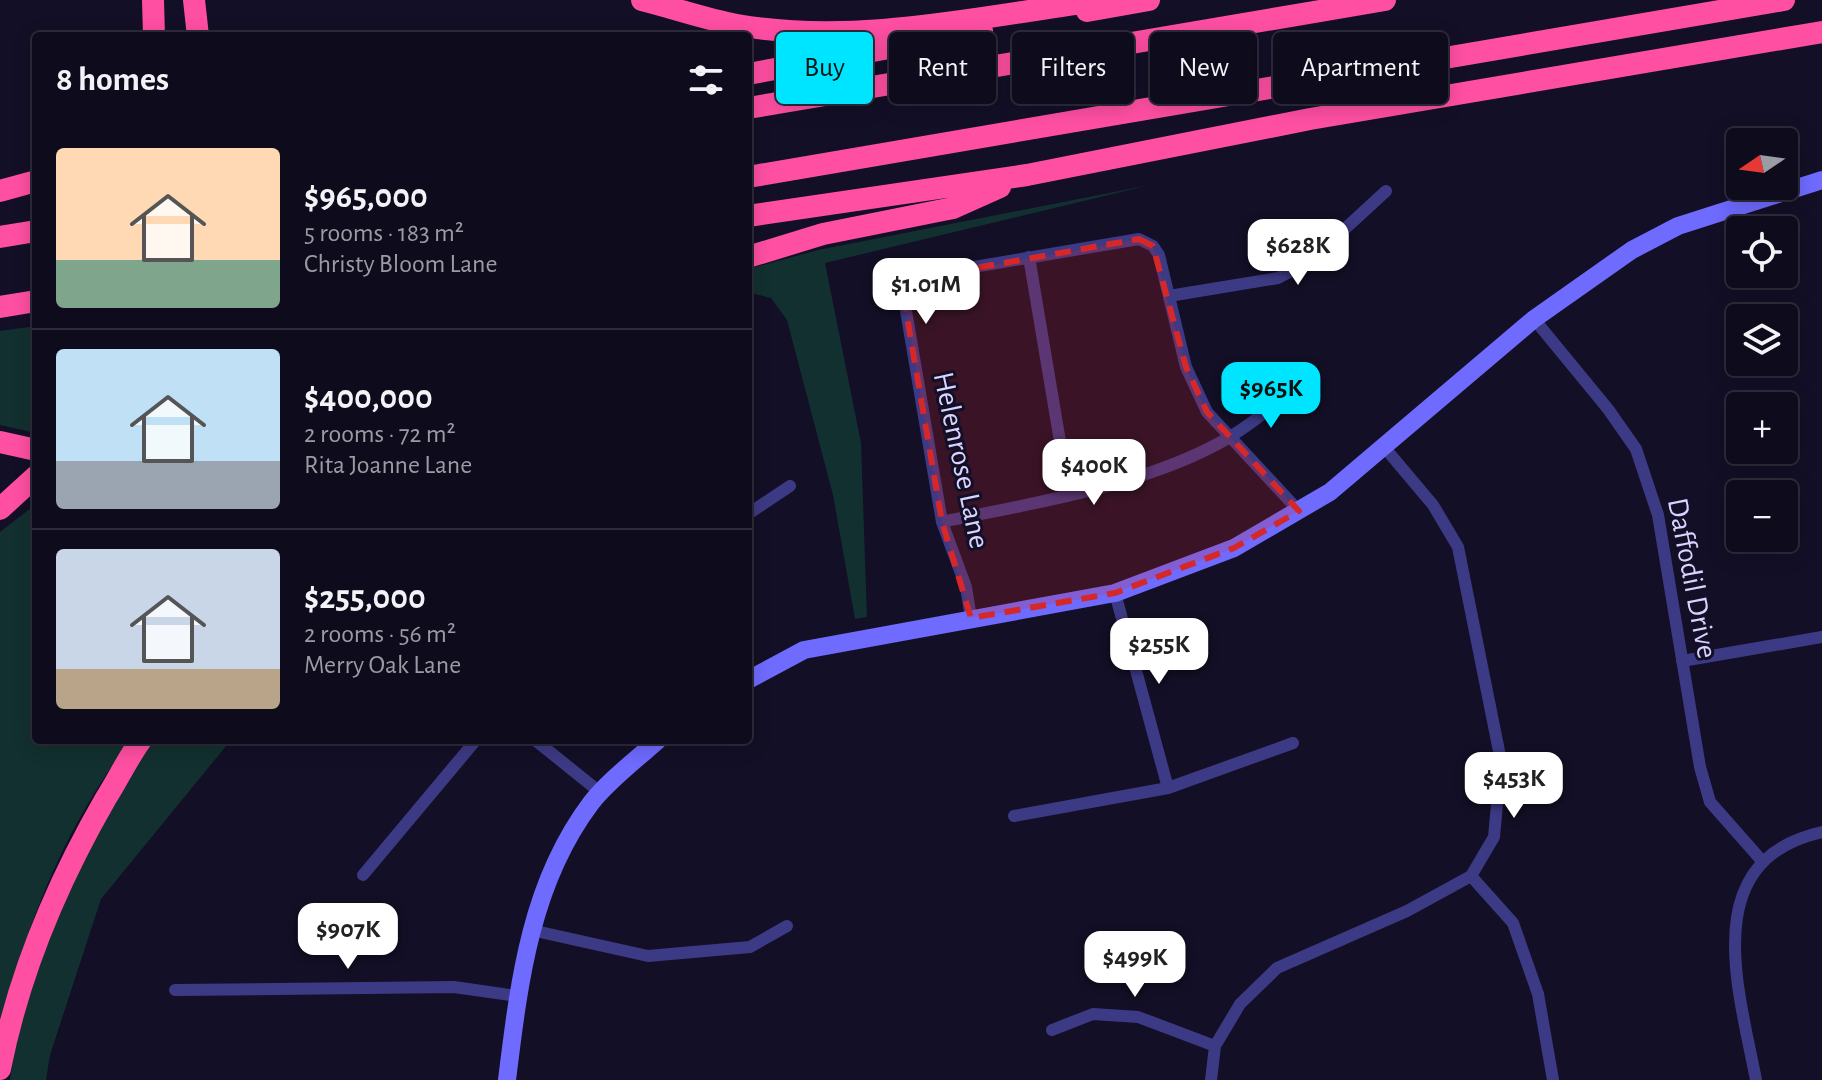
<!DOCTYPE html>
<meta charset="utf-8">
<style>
:root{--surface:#0e0b1c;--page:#171425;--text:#f1f3f6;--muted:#9b9ba3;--line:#2e2b3b;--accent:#00e5ff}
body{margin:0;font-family:"Alegreya Sans",sans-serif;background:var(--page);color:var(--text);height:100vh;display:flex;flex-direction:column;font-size:30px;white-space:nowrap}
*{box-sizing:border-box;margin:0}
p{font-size:26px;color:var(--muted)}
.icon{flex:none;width:44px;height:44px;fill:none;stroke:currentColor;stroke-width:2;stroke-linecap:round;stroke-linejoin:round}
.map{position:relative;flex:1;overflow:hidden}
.details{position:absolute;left:32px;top:32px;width:720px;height:712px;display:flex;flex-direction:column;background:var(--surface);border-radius:8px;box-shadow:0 4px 20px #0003,0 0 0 2px var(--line)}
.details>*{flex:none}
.banner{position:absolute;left:776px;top:32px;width:760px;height:72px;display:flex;gap:16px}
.needle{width:52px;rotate:257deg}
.buttons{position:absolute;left:1726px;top:128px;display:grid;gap:16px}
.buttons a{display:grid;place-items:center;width:72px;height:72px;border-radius:8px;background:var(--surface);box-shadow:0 4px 20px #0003,0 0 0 2px var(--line);font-size:40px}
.price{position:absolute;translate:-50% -68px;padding:0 18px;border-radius:16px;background:#fff;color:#222;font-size:26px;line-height:52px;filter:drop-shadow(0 2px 4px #0008)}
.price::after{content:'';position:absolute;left:50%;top:48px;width:24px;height:18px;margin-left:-12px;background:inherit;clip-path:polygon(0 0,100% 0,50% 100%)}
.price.active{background:var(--accent);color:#111}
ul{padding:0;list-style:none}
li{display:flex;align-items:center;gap:24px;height:200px;padding:0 24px}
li+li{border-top:2px solid var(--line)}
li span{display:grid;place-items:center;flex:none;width:224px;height:160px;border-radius:8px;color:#555}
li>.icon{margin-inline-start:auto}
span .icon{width:96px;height:96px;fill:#fffc;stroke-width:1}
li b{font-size:34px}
h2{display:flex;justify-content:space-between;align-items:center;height:96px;padding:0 24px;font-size:34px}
.chip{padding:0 28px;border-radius:8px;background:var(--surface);box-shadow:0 4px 20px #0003,0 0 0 2px var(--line);font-size:28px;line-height:72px}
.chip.active{background:var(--accent);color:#111}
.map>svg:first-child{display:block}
.green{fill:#12302f}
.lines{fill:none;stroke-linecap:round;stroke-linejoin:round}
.street{stroke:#3d3a85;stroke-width:12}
.secondary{stroke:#6f6bff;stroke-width:18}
.highway{stroke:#ff4fa3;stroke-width:22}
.marked{fill:#d62828;fill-opacity:0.2;stroke:#d62828;stroke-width:6;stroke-dasharray:16 10;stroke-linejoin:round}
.labels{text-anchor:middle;stroke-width:6;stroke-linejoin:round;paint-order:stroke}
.street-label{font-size:30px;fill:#d9d4ff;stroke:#130f26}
</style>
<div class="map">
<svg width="1822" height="1080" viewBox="0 0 1822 1080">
<rect width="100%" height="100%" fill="#130f26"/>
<!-- green -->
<path class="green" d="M1150,185L825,263L861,443L867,617L855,619L833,495L787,320L771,298L748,292V269L818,250Z
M36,326V433L0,425V331Z
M36,504V740H131C65,825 23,930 0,1034V532Z
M154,740H231L101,899L50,1055L46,1080H10C28,956 83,841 154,740Z"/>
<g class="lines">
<!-- street -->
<path class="street" d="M1029,257L1069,495
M1169,296L1278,278L1310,261L1386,191
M1534,319L1608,409L1636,449L1658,515L1700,767L1710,802L1763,862
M748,514L790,486
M942,522C1034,503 1149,485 1230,437C1251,424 1271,408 1290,393
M1115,593L1168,788
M971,618L966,587L942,522L903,293L908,280L915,277L1139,239L1153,246L1159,255L1186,367L1207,412L1299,511
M1682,661L1822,637
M535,740L601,793
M1014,816L1168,788L1293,743
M363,875L476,740
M1471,876L1513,923L1538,994L1553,1080
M531,930L648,956L750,947L787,926
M175,990L454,987L517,996
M1052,1030L1093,1014L1138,1017L1215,1046
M1211,1080L1215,1046L1240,1004L1277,968L1407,911L1471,876L1494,837L1501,761L1458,547L1433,505L1385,448
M1756,1080C1739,990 1696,860 1822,832"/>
<!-- secondary -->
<path class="secondary" d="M748,680L804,650L1115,593L1234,548L1330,492L1534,319L1632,250L1678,226L1822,180
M507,1080C519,983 530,884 591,803C609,780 636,760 658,740"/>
<!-- highway -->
<path class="highway" d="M153,0L154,36
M194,0L198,36
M642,0C674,8 705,19 737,25C857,46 984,16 1102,0
M1087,11L1149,0
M748,74L982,31
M748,108L1385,0
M748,177L1784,0
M0,191L36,181
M748,216L1027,175L1310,119L1822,32
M0,237L36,231
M748,257L823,234L953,208L1000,187
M0,307L36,301
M0,442L36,450
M0,509L36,476
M0,1069C19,972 57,883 106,798C118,779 128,758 141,740"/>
</g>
<!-- marked area -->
<path class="marked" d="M1139,239L1153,246L1186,367L1207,412L1299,511L1234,548L1115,593L971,618L942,522L903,293L908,280Z"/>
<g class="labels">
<!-- street labels -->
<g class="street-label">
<text transform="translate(962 460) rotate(78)" y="10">Helenrose Lane</text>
<text transform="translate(1693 578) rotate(79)" y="10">Daffodil Drive</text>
</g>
</g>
</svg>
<div class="buttons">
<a><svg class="needle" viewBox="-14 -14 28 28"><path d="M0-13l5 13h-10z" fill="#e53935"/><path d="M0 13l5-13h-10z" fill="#9b9ba3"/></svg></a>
<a><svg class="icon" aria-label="locate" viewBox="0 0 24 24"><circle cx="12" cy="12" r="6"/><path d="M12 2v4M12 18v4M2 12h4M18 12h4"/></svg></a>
<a><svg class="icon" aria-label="layers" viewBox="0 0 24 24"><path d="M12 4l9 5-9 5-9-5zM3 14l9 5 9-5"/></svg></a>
<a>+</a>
<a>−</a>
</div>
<b class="price" style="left:1298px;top:287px">$628K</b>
<b class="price" style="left:926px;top:326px">$1.01M</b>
<b class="price active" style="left:1271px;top:430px">$965K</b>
<b class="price" style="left:1094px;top:507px">$400K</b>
<b class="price" style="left:1159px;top:686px">$255K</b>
<b class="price" style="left:1514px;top:820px">$453K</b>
<b class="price" style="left:348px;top:971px">$907K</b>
<b class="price" style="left:1135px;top:999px">$499K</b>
<div class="banner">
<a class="chip active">Buy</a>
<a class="chip">Rent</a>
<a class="chip">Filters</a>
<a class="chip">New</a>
<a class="chip">Apartment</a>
</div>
<section class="details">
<h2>8 homes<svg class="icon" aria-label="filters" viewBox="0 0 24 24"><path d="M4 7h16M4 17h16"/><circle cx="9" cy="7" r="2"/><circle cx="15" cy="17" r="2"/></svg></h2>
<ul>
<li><span style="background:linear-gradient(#ffd9b3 70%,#7fa58c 0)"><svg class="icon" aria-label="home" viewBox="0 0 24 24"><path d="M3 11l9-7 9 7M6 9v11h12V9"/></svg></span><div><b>$965,000</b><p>5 rooms · 183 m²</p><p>Christy Bloom Lane</p></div></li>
<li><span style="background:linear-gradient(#bfe0f5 70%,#9aa5b1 0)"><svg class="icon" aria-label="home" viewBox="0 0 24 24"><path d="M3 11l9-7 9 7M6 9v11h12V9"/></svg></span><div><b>$400,000</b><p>2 rooms · 72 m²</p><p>Rita Joanne Lane</p></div></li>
<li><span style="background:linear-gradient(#c9d6e8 75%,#b9a48a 0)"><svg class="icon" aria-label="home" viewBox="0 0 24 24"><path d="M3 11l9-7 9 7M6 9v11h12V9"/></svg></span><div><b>$255,000</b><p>2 rooms · 56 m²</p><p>Merry Oak Lane</p></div></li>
</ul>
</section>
</div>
